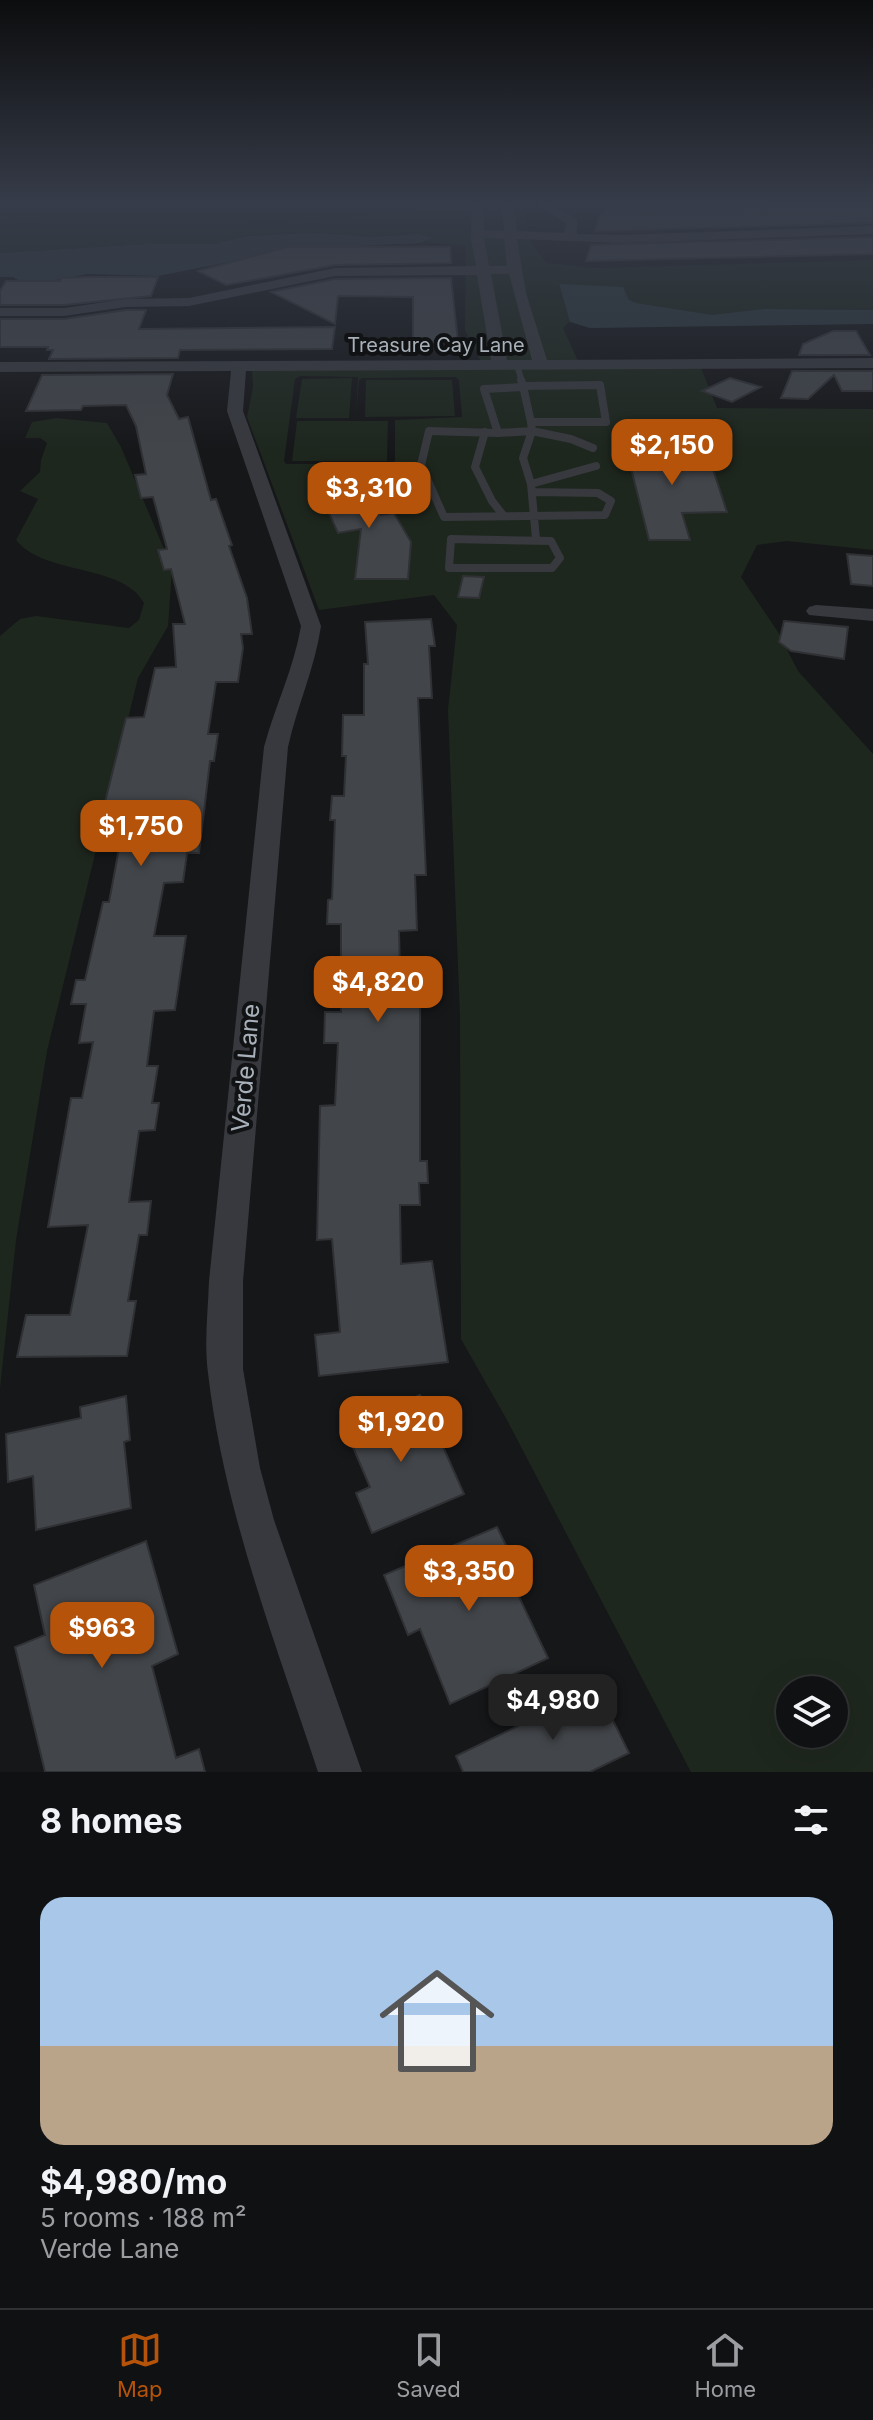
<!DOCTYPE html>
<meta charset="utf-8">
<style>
:root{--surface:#101113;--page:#191a1c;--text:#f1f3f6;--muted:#9c9da0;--line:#303133;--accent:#b45309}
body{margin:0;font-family:Inter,sans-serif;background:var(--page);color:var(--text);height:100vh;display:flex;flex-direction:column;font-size:30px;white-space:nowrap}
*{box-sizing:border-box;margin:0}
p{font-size:26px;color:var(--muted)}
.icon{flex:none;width:44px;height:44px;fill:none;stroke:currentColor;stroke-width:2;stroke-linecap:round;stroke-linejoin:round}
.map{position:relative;height:1772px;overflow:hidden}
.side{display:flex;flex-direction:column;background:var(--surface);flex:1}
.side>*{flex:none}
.buttons{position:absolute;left:776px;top:1676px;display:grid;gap:16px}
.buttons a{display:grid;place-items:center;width:72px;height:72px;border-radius:50%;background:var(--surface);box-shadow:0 8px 32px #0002,0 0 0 2px var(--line);font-size:40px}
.price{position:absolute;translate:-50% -68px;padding:0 18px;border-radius:16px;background:var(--accent);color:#fff;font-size:26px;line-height:52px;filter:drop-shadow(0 2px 4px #0008)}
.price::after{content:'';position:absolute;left:50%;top:48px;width:24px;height:18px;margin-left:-12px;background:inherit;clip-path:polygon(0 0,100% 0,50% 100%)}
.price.on{background:#222;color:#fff}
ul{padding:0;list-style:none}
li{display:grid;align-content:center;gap:16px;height:424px;padding:0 40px}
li+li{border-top:2px solid var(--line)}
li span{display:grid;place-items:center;height:248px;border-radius:24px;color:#555}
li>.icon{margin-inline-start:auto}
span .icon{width:144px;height:144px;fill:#fffc;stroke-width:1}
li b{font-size:34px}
h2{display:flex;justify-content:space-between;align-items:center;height:96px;padding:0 40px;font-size:34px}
.tab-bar{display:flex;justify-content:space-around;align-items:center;height:112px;border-top:2px solid var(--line);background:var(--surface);font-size:22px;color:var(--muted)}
.tab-bar a{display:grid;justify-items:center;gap:4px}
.tab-bar .on{color:var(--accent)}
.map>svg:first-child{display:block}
.green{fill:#1e271e;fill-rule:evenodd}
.water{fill:#2c383d}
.building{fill:#424549;stroke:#303135;stroke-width:2}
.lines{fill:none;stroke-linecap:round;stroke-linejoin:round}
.service-far1{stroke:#37393e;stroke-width:6}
.service{stroke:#37393e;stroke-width:8}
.minor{fill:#37393e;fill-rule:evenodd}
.labels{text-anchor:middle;stroke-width:8;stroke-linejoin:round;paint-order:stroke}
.far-street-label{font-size:20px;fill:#a8b0b9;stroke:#111214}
.street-label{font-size:24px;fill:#a8b0b9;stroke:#111214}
</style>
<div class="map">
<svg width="873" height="1772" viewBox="0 0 873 1772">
<rect width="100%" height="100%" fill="#161719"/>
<!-- green -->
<path class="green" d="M429,204H521L533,245L547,263L595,268L873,260V310L765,309L724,315H699L636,303L629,300L623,287L559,285L570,321L563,328L579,363H699L717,408L873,409V550L787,541L757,545L741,577L778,632L798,671L873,754V1772H691L507,1420L461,1339L460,1018L448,710L457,625L434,595L319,610L247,417L253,387L252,368L482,364L465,330L466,246L425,242L428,241L408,234L374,237L314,233L249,236L214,244H149L0,253V215L20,220L279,222L392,214ZM300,376L358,377L356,417L359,380L362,378L456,377L459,380L462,417L395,420V461L390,464H286L284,461L295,379ZM790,1690H834V1734H790Z
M352,378L349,418H296L302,379Z
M366,380H452L455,416L365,417Z
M56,418L107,423L121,447L172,568L168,626L138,678L47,1051L16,1240L0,1388V636L20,619L36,616L129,628L139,620L144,603C122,563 45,576 16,540L38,499L20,491L40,472L41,460L47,443L40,438H25L32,422Z
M297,421H388L387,461H292Z"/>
<!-- water -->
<path class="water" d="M314,233L374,237L419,234L433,238L419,243L295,249L158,276L87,274L46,282L23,283L13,277H0V253L149,244H214L249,236Z
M559,284L623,287L629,300L636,303L712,315L765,309L873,310V324L590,328L570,322Z"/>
<!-- building -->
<path class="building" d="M873,204V223L595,231L600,214H604L606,208L643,210Z
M873,237V254L586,261L591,245Z
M288,247H450L451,263L335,265L226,285L198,271Z
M89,277H158L151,296L64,305H0V291L6,281H60L61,278Z
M451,278L458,342L434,344V348H413V297L338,296L335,324L271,292L335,279Z
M126,310H146L139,329L335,327L332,349L180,350L178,358L49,359L53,350H47L48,347H0V319H64Z
M833,331H856L870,355H799L803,344Z
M792,371H873V391H842L834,375L808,399L781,398Z
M173,374L167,395L179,419L188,417L211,500L216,499L232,545L229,546L247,598L252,634H241L243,648L238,682H216L208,734H218L214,761H210L199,853H187L183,882L164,883L154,936H186L175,1010L154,1011L147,1066H158L152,1103H159L155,1130L139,1131L129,1202L151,1201L147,1235H139L128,1301H136L127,1356L17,1357L26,1315H70L88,1225L48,1227L71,1098H82L93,1042L79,1043L86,1004H71L76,980H85L103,902H109L124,822H100L126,718L144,717L155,668L176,667L173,624H185L171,569L164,570L158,550L167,549L153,497L141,498L135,475L146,474L136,426L126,405L83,406L81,410L26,411L42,375Z
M730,378L761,387L732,402L702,391Z
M619,444H686L688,451H707L727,512L682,513L690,540H649L630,464H624Z
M365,479L381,515L394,513L411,542L408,579H355L361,529L338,533L316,484Z
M847,554L873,556V586L851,584Z
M463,576L484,577L479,598L458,597Z
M431,619L435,646H429L432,698H418L426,875H415L417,930L399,931L400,972H420V1161H427L428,1183H419L420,1205H400L401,1264L432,1261L448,1362L319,1376L315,1335L340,1332L332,1239L317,1240L320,1106L335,1105L338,1043H324L325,1012H341V924H327L328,900L332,899L335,820H330L332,796H344L346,756H342L343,715H364V664H368L365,622Z
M784,621L848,627L844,659L791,651L779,642Z
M420,1395L464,1494L372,1533L356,1493L370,1487L344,1426Z
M126,1396L130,1440L124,1442L131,1508L36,1530L33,1476L8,1482L6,1434L81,1418L80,1407Z
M497,1527L527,1589L519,1597L548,1658L450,1704L420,1629L408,1635L384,1575Z
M146,1541L178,1654L152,1666L176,1758L199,1749L205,1772H45L15,1647L45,1635L34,1585Z
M597,1688L629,1753L590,1772H463L456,1756Z"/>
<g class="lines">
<!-- service-far1 -->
<path class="service-far1" d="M517,365L522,382"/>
<!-- service -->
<path class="service" d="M521,380L523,386L600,385L606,422H531L532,431L571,439L593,448
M523,386L531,422
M523,387L484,389L498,433L429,431L421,465L444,517L605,515L611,501L598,493L532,492
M485,432L475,467L492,501L503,515
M498,433L532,431
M531,484L523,458L532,431
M451,539L551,541L560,558L552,568H449Z
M536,539L531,484L596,466"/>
<!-- minor -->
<path class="minor" d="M472,204H484V230L504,231L502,204H514L517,231L564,233L566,223L535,204H550L577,219V234L623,235L873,226V234L623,243L517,239L526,293L547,360L873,358V368L246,371L243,411L321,626C315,668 297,706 288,747L243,1281V1369L260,1468L274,1520L362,1772H318C275,1641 224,1511 208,1373C204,1343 208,1311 209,1281L264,747C275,706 294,668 301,626L227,411L231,371L0,372V362L491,360L477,275L335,276L189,306L126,307L64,316H0V308H64L126,299L189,298L335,268L476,266L471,240ZM484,238L504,239L507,266H489ZM491,274H509L532,360H507Z
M816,605L873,609V621L809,615L806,611L809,607Z"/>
</g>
<!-- sky -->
<linearGradient id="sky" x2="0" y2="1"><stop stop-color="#0c0d0e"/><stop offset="0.45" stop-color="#363c49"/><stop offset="1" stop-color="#363c49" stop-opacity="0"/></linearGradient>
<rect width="873" height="452" fill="url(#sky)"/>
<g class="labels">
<!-- far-street labels -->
<g class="far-street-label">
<text x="436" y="352">Treasure Cay Lane</text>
</g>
<!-- street labels -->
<g class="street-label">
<text transform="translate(246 1068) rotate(-85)" y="8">Verde Lane</text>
</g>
</g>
</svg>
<div class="buttons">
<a><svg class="icon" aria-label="layers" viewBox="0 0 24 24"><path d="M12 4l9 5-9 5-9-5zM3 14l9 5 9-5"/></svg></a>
</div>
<b class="price" style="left:672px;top:487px">$2,150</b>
<b class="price" style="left:369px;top:530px">$3,310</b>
<b class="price" style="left:141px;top:868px">$1,750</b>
<b class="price" style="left:378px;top:1024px">$4,820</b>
<b class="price" style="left:401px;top:1464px">$1,920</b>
<b class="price" style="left:469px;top:1613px">$3,350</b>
<b class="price" style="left:102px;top:1670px">$963</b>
<b class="price on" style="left:553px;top:1742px">$4,980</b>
</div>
<section class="side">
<h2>8 homes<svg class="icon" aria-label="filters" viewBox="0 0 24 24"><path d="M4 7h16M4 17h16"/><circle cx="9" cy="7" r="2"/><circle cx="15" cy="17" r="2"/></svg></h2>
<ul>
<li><span style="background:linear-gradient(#a9c7e8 60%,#b9a48a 0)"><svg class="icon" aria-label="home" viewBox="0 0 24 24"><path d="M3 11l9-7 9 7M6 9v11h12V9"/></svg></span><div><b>$4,980/mo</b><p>5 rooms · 188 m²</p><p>Verde Lane</p></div></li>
</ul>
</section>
<nav class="tab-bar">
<a class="on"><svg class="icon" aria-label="map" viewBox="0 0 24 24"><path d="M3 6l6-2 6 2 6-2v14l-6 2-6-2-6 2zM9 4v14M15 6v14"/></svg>Map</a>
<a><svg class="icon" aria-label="saved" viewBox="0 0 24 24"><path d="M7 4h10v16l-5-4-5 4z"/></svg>Saved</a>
<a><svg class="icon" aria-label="home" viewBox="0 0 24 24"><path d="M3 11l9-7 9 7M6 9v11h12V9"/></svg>Home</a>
</nav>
